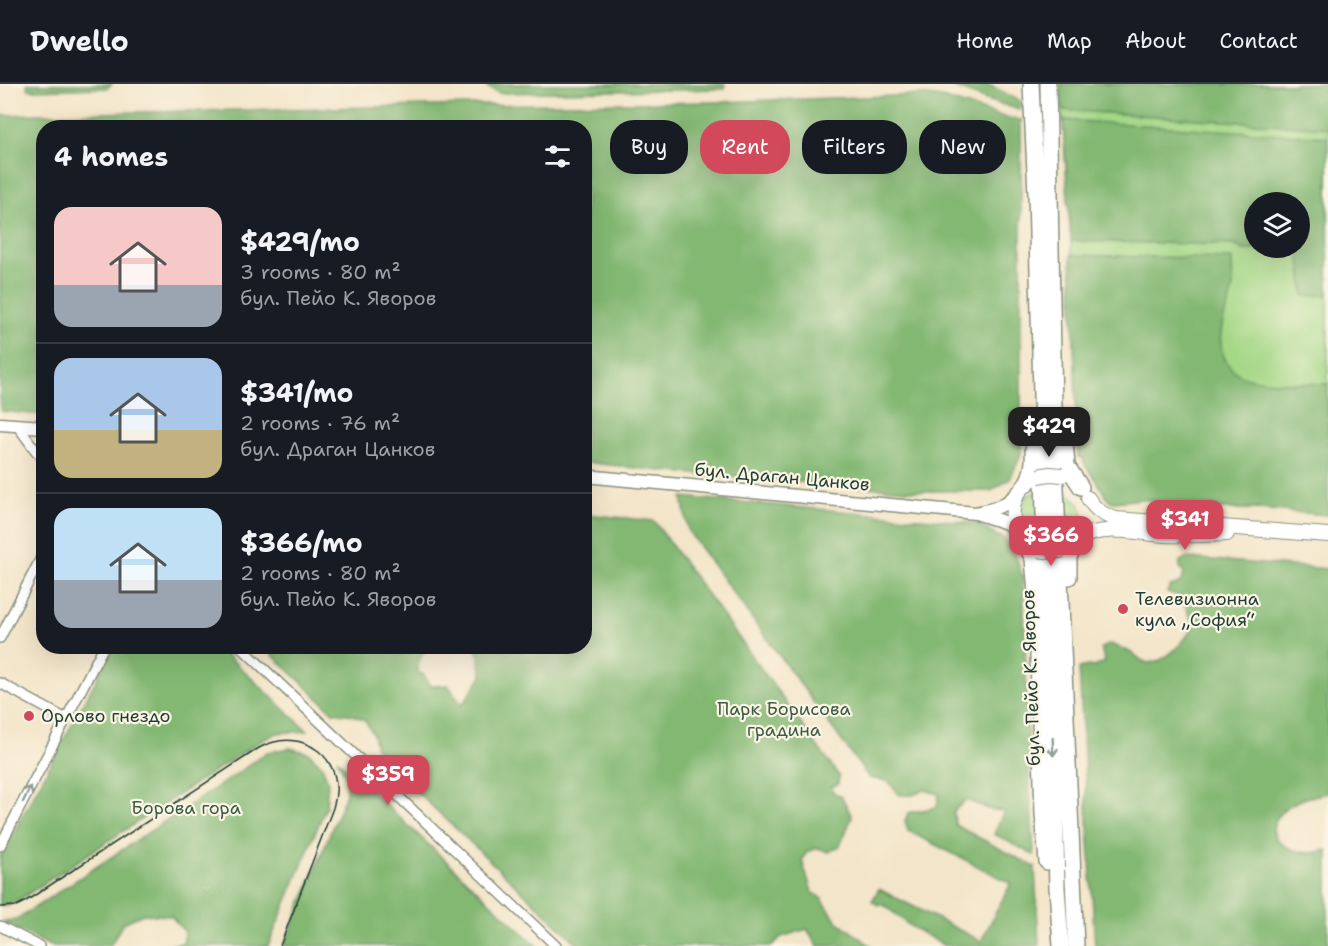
<!DOCTYPE html>
<meta charset="utf-8">
<style>
:root{--surface:#171b24;--page:#242831;--text:#f1f3f6;--muted:#9ea1a6;--line:#363941;--accent:#d1495b}
body{margin:0;font-family:"Shantell Sans",sans-serif;background:var(--page);color:var(--text);height:100vh;display:flex;flex-direction:column;font-size:22px;white-space:nowrap}
*{box-sizing:border-box;margin:0}
p{font-size:20px;color:var(--muted)}
.icon{flex:none;width:33px;height:33px;fill:none;stroke:currentColor;stroke-width:2;stroke-linecap:round;stroke-linejoin:round}
.map{position:relative;flex:1;overflow:hidden}
.details{position:absolute;left:36px;top:36px;width:556px;height:534px;display:flex;flex-direction:column;background:var(--surface);border-radius:24px;box-shadow:0 6px 24px #0002}
.details>*{flex:none}
.top-card{position:absolute;left:610px;top:36px;width:570px;height:54px;display:flex;gap:12px}
.tools{position:absolute;left:1244px;top:108px;display:grid;gap:12px}
.tools a{display:grid;place-items:center;width:66px;height:66px;border-radius:50%;background:var(--surface);box-shadow:0 6px 24px #0002;font-size:30px}
.price{position:absolute;translate:-50% -51px;padding:0 14px;border-radius:12px;background:var(--accent);color:#fff;font-size:20px;line-height:39px;filter:drop-shadow(0 2px 3px #0008)}
.price::after{content:'';position:absolute;left:50%;top:36px;width:18px;height:14px;margin-left:-9px;background:inherit;clip-path:polygon(0 0,100% 0,50% 100%)}
.price.on{background:#222;color:#fff}
ul{padding:0;list-style:none}
li{display:flex;align-items:center;gap:18px;height:150px;padding:0 18px}
li+li{border-top:2px solid var(--line)}
li span{display:grid;place-items:center;flex:none;width:168px;height:120px;border-radius:18px;color:#555}
li>.icon{margin-inline-start:auto}
span .icon{width:72px;height:72px;fill:#fffc;stroke-width:1}
li b{font-size:26px}
h2{display:flex;justify-content:space-between;align-items:center;height:72px;padding:0 18px;font-size:26px}
.tag{padding:0 21px;border-radius:24px;background:var(--surface);box-shadow:0 6px 24px #0002;font-size:21px;line-height:54px}
.tag.on{background:var(--accent);color:#fff}
header{display:flex;align-items:center;gap:36px;box-sizing:border-box;height:84px;padding:0 30px;background:var(--surface);border-bottom:2px solid var(--line)}
header strong{font-size:28px}
nav{display:flex;gap:33px;margin-inline-start:auto;font-size:21px}
.map>svg:first-child{display:block}
.green{fill:#a4d786;stroke:#628a5d;stroke-width:1.5;fill-rule:evenodd}
.forest{fill:#83b873;stroke:#517a54;stroke-width:1.5;fill-rule:evenodd}
.lines{fill:none;stroke-linecap:round;stroke-linejoin:round}
.minor-casing{stroke:#89917e;stroke-width:12}
.tertiary-casing{stroke:#89917e;stroke-width:15}
.secondary-casing{stroke:#89917e;stroke-width:16}
.primary-casing{stroke:#89917e;stroke-width:18}
.minor{stroke:#fff;stroke-width:9}
.tertiary{stroke:#fff;stroke-width:12}
.secondary{stroke:#fff;stroke-width:14}
.primary{stroke:#fff;stroke-width:15}
.tram{stroke:#1f3d34;stroke-width:1.5}
.secondary-bridge-casing{stroke:#89917e;stroke-width:16;stroke-linecap:butt}
.secondary-bridge{stroke:#fff;stroke-width:14}
.oneway{stroke:#8f9e9a}
.poi-dot{fill:#d1495b;stroke:#fcf5e5;stroke-width:2}
.labels{text-anchor:middle;stroke-width:4.5;stroke-linejoin:round;paint-order:stroke}
.street-label{font-size:18px;fill:#1f3d34;stroke:#fcf5e5}
.poi-label{font-size:18px;fill:#1f3d34;stroke:#fcf5e5;text-anchor:start}
.park-label{font-size:18px;fill:#3a5c44;stroke:#fcf5e5}
</style>
<header>
<strong>Dwello</strong>
<nav><a>Home</a><a>Map</a><a>About</a><a>Contact</a></nav>
</header>
<div class="map">
<svg width="1328" height="862" viewBox="0 0 1328 862">
<rect width="100%" height="100%" fill="#fcf5e5"/>
<filter id="ink" filterUnits="userSpaceOnUse"><feTurbulence type="fractalNoise" baseFrequency=".0167" numOctaves="2"/><feDisplacementMap in="SourceGraphic" scale="12" xChannelSelector="R" yChannelSelector="G"/><feConvolveMatrix kernelMatrix="1 2 1 2 8 2 1 2 1" color-interpolation-filters="sRGB"/></filter>
<filter id="wash" filterUnits="userSpaceOnUse"><feTurbulence type="fractalNoise" baseFrequency=".008" numOctaves="4" result="noise"/><feDisplacementMap in="SourceGraphic" scale="24" xChannelSelector="R" yChannelSelector="G"/><feGaussianBlur stdDeviation="1.35" result="paint"/><feColorMatrix in="noise" values="0 0 0 0 0 0 0 0 0 0 0 0 0 0 0 0 0 1.4 0 .05"/><feComposite in="paint" operator="in"/></filter>
<g filter="url(#wash)">
<rect width="100%" height="100%" fill="#f3e5c9"/>
<!-- green -->
<path class="green" d="M1060,0H1328V431L1260,425H1183L1163,421L1151,416L1140,415L1114,418C1104,414 1102,404 1096,395C1091,388 1085,383 1083,374L1078,373L1071,157ZM1254,118H1299V164H1254Z
M1038,408L1039,447C1018,445 1018,431 1022,415L1030,410Z
M1063,409C1077,411 1090,430 1077,442C1074,445 1068,447 1063,448Z"/>
<!-- forest -->
<path class="forest" d="M27,0H112L107,4L32,6L28,5Z
M486,0H725V5L499,9L485,2Z
M945,0H984L993,3L1020,17L1021,26L987,16Z
M1060,0H1328V44L1062,26Z
M921,11L942,14L1007,34L1021,36V371L1010,395L991,407H919L671,388L585,378V44H44L43,331L0,327V31L476,21L718,18Z
M1063,36L1328,53V211L1304,212L1299,165L1244,166L1234,161L1071,157ZM1254,118H1299V164H1254Z
M1071,171L1232,175C1232,184 1233,194 1233,203C1231,218 1222,233 1221,248C1219,263 1224,280 1237,289C1252,300 1307,299 1328,300V431L1260,425H1183L1163,421L1151,416L1140,415L1114,418L1110,417L1105,411L1095,394L1086,383L1083,374L1078,373Z
M682,413L975,439L1004,455L1017,475L1023,494L1029,681L1034,771L994,750L1004,727L991,726L966,716L954,727L955,741L1035,783L1039,862H945L910,842L884,821H878L872,817L879,805L981,857L1011,799L908,747L905,737L908,729L937,723L939,710L924,706L913,711H899L888,697L869,694L688,447Z
M585,430L654,437L839,692L838,700L831,703L833,708L842,713L852,733L840,762L829,768L818,764L807,768L802,777L812,808L821,814L837,837L871,862H818L807,845L781,853L772,862H580L377,670L373,650L365,636L353,631L333,628L264,563H426L418,579V589L423,590L431,602L448,601L462,621L482,592L479,572L474,563L585,562Z
M1188,474L1328,485V709C1309,712 1279,720 1274,741C1271,751 1278,758 1287,763C1300,770 1314,770 1328,766V862H1095L1079,584L1088,582L1094,583L1105,578L1101,564L1111,560C1118,563 1126,566 1133,570C1137,572 1141,577 1145,578C1163,583 1186,556 1193,542L1182,513L1167,508L1170,502C1179,500 1183,498 1184,488L1180,483V477Z
M114,563H218L308,647L277,649L257,659L16,818L6,821H0V773Z
M290,664L309,669L322,682L328,697L326,723L268,862H160L183,859L185,848L171,832L143,830L123,839L110,862H50L3,838L19,834L231,694L267,668Z
M337,675L537,862H284L346,710V693Z"/>
</g>
<g filter="url(#ink)">
<g class="lines">
<defs>
<path id="minor" d="M17,341L36,367L44,374
M0,554L44,468
M240,562L556,862
M0,599L66,635
M0,762L104,562
M0,842L39,862"/>
<path id="tertiary" d="M0,340L44,343
M585,392L975,429C992,426 1007,422 1018,408
M976,429L1007,439L1019,450"/>
<path id="secondary" d="M1088,414C1095,426 1103,431 1116,435L1328,451
M1081,454C1102,440 1141,450 1165,451C1186,452 1207,451 1227,450
M1032,463C1005,445 1007,412 1033,395"/>
<path id="primary" d="M1031,0L1036,110L1045,469L1054,673L1057,804L1061,862
M1048,0L1055,381L1076,862
M1065,357L1067,382L1081,403
M1026,400C1033,389 1034,378 1033,365
M1024,457L1033,475L1036,508L1043,730L1047,778
M1069,493V473L1076,459"/>
</defs>
<!-- minor casing -->
<use href="#minor" class="minor-casing"/>
<!-- tertiary casing -->
<use href="#tertiary" class="tertiary-casing"/>
<!-- secondary casing -->
<use href="#secondary" class="secondary-casing"/>
<!-- primary casing -->
<use href="#primary" class="primary-casing"/>
<!-- minor -->
<use href="#minor" class="minor"/>
<!-- tertiary -->
<use href="#tertiary" class="tertiary"/>
<!-- secondary -->
<use href="#secondary" class="secondary"/>
<!-- primary -->
<use href="#primary" class="primary"/>
<!-- tram -->
<path class="tram" d="M0,823L16,822L26,817L259,664C303,640 349,676 333,724L280,862"/>
<defs>
<path id="secondary-bridge" d="M1038,392L1050,390L1062,391
M1039,466L1052,468L1064,466"/>
</defs>
<!-- secondary-bridge casing -->
<use href="#secondary-bridge" class="secondary-bridge-casing"/>
<!-- secondary-bridge -->
<use href="#secondary-bridge" class="secondary-bridge"/>
</g>
<!-- one-way arrows -->
<defs><path id="oneway-shaft" d="M-6 0H5M1.5-3L5.5 0L1.5 3" fill="none" stroke-width="1.6" stroke-linecap="round" stroke-linejoin="round" transform="scale(1.5)"/></defs>
<g class="oneway">
<use href="#oneway-shaft" transform="translate(1053 663) rotate(88)"/>
<use href="#oneway-shaft" transform="translate(27 710) rotate(-63)"/>
</g>
</g>
<!-- markers -->
<g class="poi-dot">
<circle cx="1123" cy="525" r="6"/>
<circle cx="29" cy="632" r="6"/>
</g>
<g class="labels">
<!-- street labels -->
<g class="street-label">
<text transform="translate(782 393) rotate(5)" y="6">бул. Драган Цанков</text>
<text transform="translate(1031 594) rotate(-92)" y="6">бул. Пейо К. Яворов</text>
</g>
<!-- poi labels -->
<g class="poi-label">
<text x="1135" y="521">Телевизионна<tspan x="1135" dy="21">кула „София“</tspan></text>
<text x="41" y="638">Орлово гнездо</text>
</g>
<!-- park labels -->
<g class="park-label">
<text x="784" y="631">Парк Борисова<tspan x="784" dy="21">градина</tspan></text>
<text x="186" y="730">Борова гора</text>
</g>
</g>
</svg>
<div class="tools">
<a><svg class="icon" aria-label="layers" viewBox="0 0 24 24"><path d="M12 4l9 5-9 5-9-5zM3 14l9 5 9-5"/></svg></a>
</div>
<b class="price on" style="left:1049px;top:374px">$429</b>
<b class="price" style="left:1185px;top:467px">$341</b>
<b class="price" style="left:1051px;top:483px">$366</b>
<b class="price" style="left:388px;top:722px">$359</b>
<div class="top-card">
<a class="tag">Buy</a>
<a class="tag on">Rent</a>
<a class="tag">Filters</a>
<a class="tag">New</a>
</div>
<section class="details">
<h2>4 homes<svg class="icon" aria-label="filters" viewBox="0 0 24 24"><path d="M4 7h16M4 17h16"/><circle cx="9" cy="7" r="2"/><circle cx="15" cy="17" r="2"/></svg></h2>
<ul>
<li><span style="background:linear-gradient(#f6c9c9 65%,#9aa5b1 0)"><svg class="icon" aria-label="home" viewBox="0 0 24 24"><path d="M3 11l9-7 9 7M6 9v11h12V9"/></svg></span><div><b>$429/mo</b><p>3 rooms · 80 m²</p><p>бул. Пейо К. Яворов</p></div></li>
<li><span style="background:linear-gradient(#a9c7e8 60%,#c2b280 0)"><svg class="icon" aria-label="home" viewBox="0 0 24 24"><path d="M3 11l9-7 9 7M6 9v11h12V9"/></svg></span><div><b>$341/mo</b><p>2 rooms · 76 m²</p><p>бул. Драган Цанков</p></div></li>
<li><span style="background:linear-gradient(#bfe0f5 60%,#9aa5b1 0)"><svg class="icon" aria-label="home" viewBox="0 0 24 24"><path d="M3 11l9-7 9 7M6 9v11h12V9"/></svg></span><div><b>$366/mo</b><p>2 rooms · 80 m²</p><p>бул. Пейо К. Яворов</p></div></li>
</ul>
</section>
</div>
